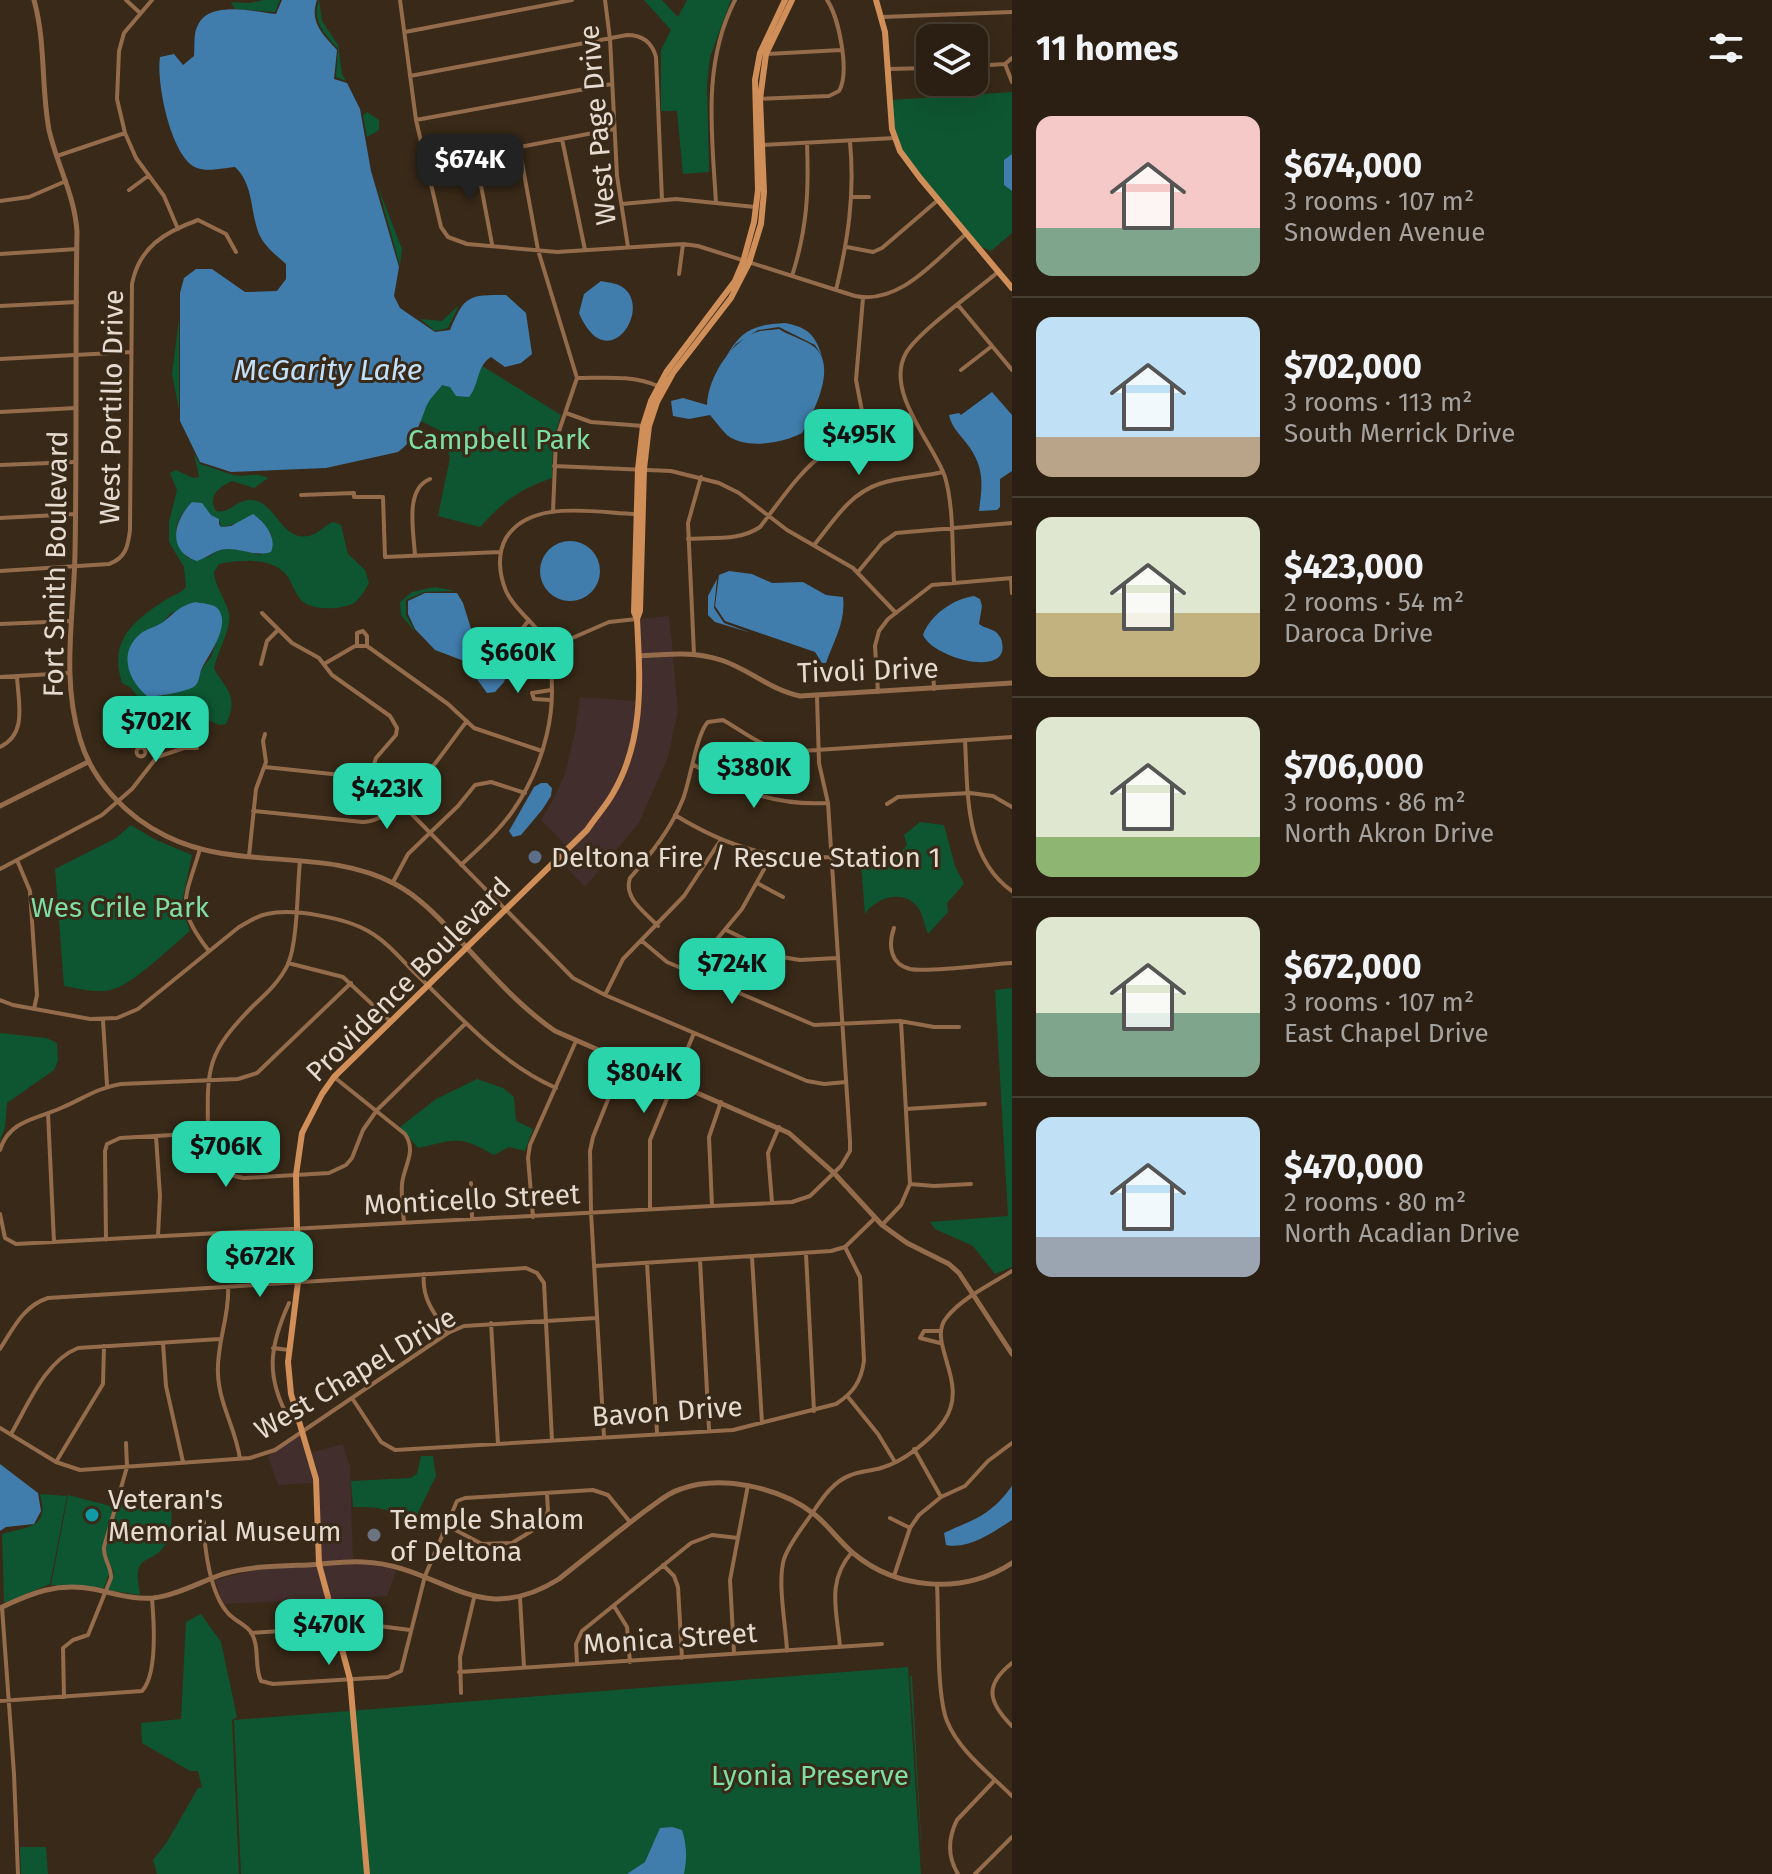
<!DOCTYPE html>
<meta charset="utf-8">
<style>
:root{--surface:#2a1f12;--page:#362c20;--text:#f1f3f6;--muted:#a5a29f;--line:#463d32;--accent:#2ad5ac}
body{margin:0;font-family:"Fira Sans",sans-serif;background:var(--page);color:var(--text);height:100vh;display:flex;flex-direction:column;font-size:30px;white-space:nowrap}
*{box-sizing:border-box;margin:0}
p{font-size:26px;color:var(--muted)}
.icon{flex:none;width:44px;height:44px;fill:none;stroke:currentColor;stroke-width:2;stroke-linecap:round;stroke-linejoin:round}
.map{position:relative;flex:1;overflow:hidden}
.sheet{display:flex;flex-direction:column;background:var(--surface);width:760px}
.sheet>*{flex:none}
.fabs{position:absolute;left:916px;top:24px;display:grid;gap:16px}
.fabs a{display:grid;place-items:center;width:72px;height:72px;border-radius:16px;background:var(--surface);box-shadow:0 8px 32px #0002,0 0 0 2px var(--line);font-size:40px}
.price{position:absolute;translate:-50% -68px;padding:0 18px;border-radius:16px;background:var(--accent);color:#111;font-size:26px;line-height:52px;filter:drop-shadow(0 2px 4px #0008)}
.price::after{content:'';position:absolute;left:50%;top:48px;width:24px;height:18px;margin-left:-12px;background:inherit;clip-path:polygon(0 0,100% 0,50% 100%)}
.price.active{background:#222;color:#fff}
ul{padding:0;list-style:none}
li{display:flex;align-items:center;gap:24px;height:200px;padding:0 24px}
li+li{border-top:2px solid var(--line)}
li span{display:grid;place-items:center;flex:none;width:224px;height:160px;border-radius:16px;color:#555}
li>.icon{margin-inline-start:auto}
span .icon{width:96px;height:96px;fill:#fffc;stroke-width:1}
li b{font-size:34px}
h2{display:flex;justify-content:space-between;align-items:center;height:96px;padding:0 24px;font-size:34px}
main{display:flex;flex:1;min-height:0}
.map>svg:first-child{display:block}
.commercial{fill:#422e2c}
.green{fill:#0e5631;fill-rule:evenodd}
.water{fill:#417dac}
.lines{fill:none;stroke-linecap:round;stroke-linejoin:round}
.minor{stroke:#946b4b;stroke-width:4}
.tertiary{stroke:#946b4b;stroke-width:5}
.secondary{stroke:#d08e59;stroke-width:6}
.service-dot{fill:#5c6f8a;stroke:#382918;stroke-width:3}
.culture-dot{fill:#0f9aa8;stroke:#382918;stroke-width:3}
.worship-dot{fill:#6b7280;stroke:#382918;stroke-width:3}
.labels{text-anchor:middle;stroke-width:6;stroke-linejoin:round;paint-order:stroke}
.street-label{font-size:28px;fill:#e6dbd1;stroke:#382918}
.park-label{font-size:28px;fill:#7fdfa3;stroke:#382918}
.poi-label{font-size:28px;fill:#e6dbd1;stroke:#382918;text-anchor:start}
.water-label{font-size:30px;font-style:italic;fill:#c0e0fb;stroke:#382918}
</style>
<main>
<div class="map">
<svg width="1012" height="1874" viewBox="0 0 1012 1874">
<rect width="100%" height="100%" fill="#382918"/>
<!-- commercial -->
<path class="commercial" d="M669,616L673,652L641,653L639,619Z
M673,656L678,711L668,757L639,823L585,887L560,860L614,796L638,730L642,703L641,658Z
M580,697L638,701L630,746L611,793L585,828L567,847L541,820L553,800L566,771L575,731Z
M300,1435L314,1483L278,1485L268,1456Z
M343,1444L350,1467L353,1560L321,1562L318,1479L309,1453Z
M361,1564L397,1569L387,1596L329,1599L322,1566Z
M318,1566L325,1599L223,1604L215,1580L255,1570Z"/>
<!-- green -->
<path class="green" d="M264,0H280L275,12L235,9L231,2L249,3Z
M319,0L322,21L338,45L342,74L346,81L336,77L338,49C325,34 311,22 319,0Z
M644,0H662L678,17L687,0H731L710,57L707,84L709,172L683,174L677,111H661V50L671,30Z
M1012,92V233L991,251L979,246L905,156L895,129L891,100Z
M367,112L379,120V130L367,137L363,115Z
M378,187L402,249L400,266Z
M459,305L448,328L435,331L420,319L442,321Z
M179,319V410L172,374Z
M455,349L561,415L553,441L552,478C518,490 504,501 480,527L438,516L450,458L447,448V434L406,414Z
M194,453L200,464C211,467 222,472 234,475C246,478 256,471 268,478L254,488L232,481C219,487 207,496 216,511C230,514 236,500 250,500C277,500 281,545 312,535C320,532 325,525 333,522L341,525L348,554L365,570L369,583C365,590 361,598 354,603C342,610 311,611 301,600C293,591 291,576 280,569C264,558 237,560 219,564L214,572C215,588 226,599 229,614C232,628 216,654 214,669C227,690 239,697 226,724L219,725L198,715L170,722L158,721L130,687L122,683C109,642 131,622 164,601C172,595 179,595 186,587L184,567L169,542V522L177,490L170,473L176,470L193,478L199,477ZM192,502L201,503L211,515L219,519L221,527L260,519L272,536L261,555L231,548L219,550L208,557L188,558C170,538 173,521 192,502ZM196,602L215,606L217,640L211,657L203,667L195,686L162,696L129,654L139,635L162,623L170,614Z
M435,587L455,591L424,592L406,600V615L416,633L401,615L400,602L412,592Z
M920,822L944,825L955,866L964,884L947,903L948,912L928,934C925,926 923,916 919,909C905,888 876,897 865,914L861,864L868,867L895,859L907,845L904,835Z
M131,825L154,839L192,855L181,907L190,931C172,946 134,983 114,989C98,994 80,989 64,986L55,869L116,838Z
M1012,988V1267L995,1274L973,1246L935,1229L930,1222L1008,1216L995,990Z
M0,1033L46,1038L57,1043L58,1061L54,1070L7,1103L5,1127L0,1141Z
M477,1079L503,1088L514,1097L516,1121L533,1129L525,1151L509,1147L494,1155C456,1134 458,1140 418,1148L400,1127L436,1099Z
M421,1456H433L436,1476L411,1527C392,1508 381,1507 353,1507L351,1481L410,1478L417,1474Z
M170,1493C172,1514 175,1538 158,1553C153,1557 145,1559 141,1564C135,1571 139,1586 140,1595L107,1590L114,1573L106,1554V1548L121,1495Z
M40,1494L67,1496L50,1584L4,1603L2,1534C28,1526 50,1529 40,1494Z
M68,1495L114,1507L102,1551L110,1571L104,1588L51,1585Z
M201,1614L221,1642L237,1717L232,1720L239,1874H157L153,1860L167,1842L198,1788H202L198,1771H190L142,1743L141,1723L181,1719L186,1622Z
M908,1667L921,1874H241L234,1720Z
M910,1676H912L923,1874Z
M20,1847H46L48,1874H21Z"/>
<!-- water -->
<path class="water" d="M282,0H317C309,22 323,35 337,50L334,79L347,83L360,109L371,171L399,267L394,296L400,308L435,332L450,330C465,295 468,295 506,295L526,313L532,354L521,363L505,367L491,357C476,366 480,384 469,397L456,396L450,387L442,385C437,392 429,399 426,407C420,424 414,441 398,452L326,468L231,472L200,462L180,421V293L184,278L196,269H212L245,292L277,291L286,279V264C276,255 265,247 259,234C250,211 254,185 235,167C224,168 207,172 197,168C171,158 156,82 160,57L174,54L183,65L194,56C195,47 193,33 198,25C210,0 254,12 276,14Z
M1012,154V191L1004,185V160Z
M601,281C610,283 618,283 625,289C651,313 606,377 579,313L584,294Z
M785,323C807,327 815,334 822,356L815,345L779,327L758,330L736,344L726,357C742,329 754,325 785,323Z
M779,329C790,336 803,339 813,346C839,365 813,413 802,433C783,443 746,450 727,435C721,429 715,421 710,415L689,419L673,416L671,401L683,398L707,405C708,377 732,339 760,331C766,330 773,330 779,329Z
M992,392L1012,415V471L1000,479V507L997,510L979,511C982,487 985,470 970,448C962,436 952,429 949,415L959,413L961,415Z
M192,502L202,503L211,515L219,519V524L221,527L231,526L253,514C266,523 277,538 271,552C254,557 242,548 226,549C216,549 207,558 197,561C166,551 174,520 192,502Z
M540 571a30 30 0 1 1 60 0a30 30 0 1 1-60 0Z
M729,571L752,574L772,583L803,582L826,595L843,597C846,622 834,640 826,663H822L815,652L725,621L715,606L719,575Z
M717,579L714,608L724,623L751,633L715,622L708,615V596Z
M425,593H457L463,603L484,670L495,667L507,673L504,682L495,692L487,693L464,661L435,650L415,629L408,614V601Z
M974,596L980,599L982,606L979,624C984,628 990,628 996,632C999,635 1002,639 1002,643C1010,678 934,659 923,635C930,615 953,599 974,596Z
M196,602C203,604 214,603 219,610C230,627 209,654 202,668C199,674 200,681 195,686C190,691 154,698 147,696C128,680 118,653 140,634C146,629 156,627 163,622C175,613 180,605 196,602Z
M541,783H547L552,788L551,796L542,810L521,835L513,837L509,831L534,787Z
M0,1464L38,1493L41,1511L34,1524L6,1527L0,1531Z
M1012,1486V1520C993,1532 969,1550 946,1545L944,1533C976,1518 989,1517 1012,1486Z
M672,1827L682,1830C687,1845 687,1859 684,1874H627L645,1862L660,1828Z"/>
<g class="lines">
<!-- minor -->
<path class="minor" d="M126,0L139,12
M152,0L124,33L119,51L117,99L125,133L136,158L164,196L178,229
M400,0L416,120L441,227L448,237L467,244L557,252L683,244L698,246L855,296C900,305 935,260 966,234
M605,0L610,39L617,176L628,247
M882,17L1012,12
M405,32L572,0
M767,54L841,50
M1005,64L1012,82
M1005,64L1012,58
M974,66L1005,64
M888,69L930,68
M410,76L627,35C642,35 652,42 656,57L662,200
M758,99L829,96L839,91C850,73 839,17 827,0
M416,120L612,84
M562,139L585,250
M762,145L895,138
M519,146L538,250L577,378L556,440L553,512
M475,154L492,244
M57,156L125,133
M425,165L614,129
M129,190L148,176
M852,197H869
M0,201L29,197L66,181
M716,203C712,134 702,64 735,0
M622,204L676,199L755,207
M847,247L873,252L882,248L938,200
M0,254L77,249
M679,274L683,244
M792,276C807,229 809,192 807,143
M836,290C848,240 855,194 850,142
M863,298L856,380L866,432
M958,305L1012,370
M0,306L77,302
M0,359L131,352
M961,370L992,346
M577,378C605,378 632,375 658,386
M0,412L76,408
M566,413L591,422L643,426
M0,465L75,462
M554,466L671,471L719,483L739,493L787,530L853,568L896,613
M301,495L354,493V497H383L385,557L500,552
M0,518L76,514
M688,539C712,537 740,541 760,527C779,503 799,471 825,453C851,435 881,426 910,415
M814,545C833,522 849,494 879,484C899,477 922,477 943,472
M415,556C414,533 404,489 430,479
M0,571L109,564C126,558 128,546 130,530L132,284C139,247 165,232 198,220L226,234L236,252
M858,572L882,543L896,533L1012,523
M1011,578L1012,593
M954,582C952,550 954,507 945,477C934,444 884,392 906,353C919,331 977,290 998,272
M262,613L292,643L319,658L332,675L390,716L397,728L396,735L376,758L370,777
M0,624L71,621
M516,637L529,620
M357,645V633L363,631L367,636V646
M547,649L609,622L637,619
M694,654L688,523L701,477
M261,664L267,641L277,631
M324,664L355,646H367L448,704L474,728L542,751
M933,669L934,689
M0,677L70,673
M878,692L875,646L879,631L888,619L932,585L1012,578
M551,700L534,699L532,693L551,690
M965,740C968,793 964,857 1012,891
M0,747C28,734 18,702 17,676
M136.5 752a4.5 4.5 0 1 1 9 0a4.5 4.5 0 1 1-9 0Z
M694,765C736,791 777,806 827,803
M265,767L370,778L387,789L573,978L605,995L807,1081L824,1084L846,1082
M887,804L898,797L970,793L993,796L1012,807
M253,811L363,822C400,822 445,748 467,721
M675,815C727,847 771,860 832,857
M200,849C185,900 174,906 209,951
M249,856L256,789L266,762L263,741L265,734
M17,860L30,891L37,995L34,1009
M300,861C297,889 298,940 288,964C280,981 267,993 253,1006C206,1054 207,1067 208,1132C208,1158 216,1174 244,1178L329,1173L346,1165L352,1158L363,1130L377,1110L466,1023
M461,865C479,848 498,832 512,812C544,767 561,705 547,650C541,624 516,614 506,591C499,574 497,554 506,538C531,498 596,513 637,514
M0,869L102,815L132,789L157,757L184,748H197
M393,882L408,854L458,806L475,785L491,782L525,793
M757,883L783,897
M658,926C645,912 623,898 630,878C651,854 671,829 683,799C690,781 697,732 708,722L723,720C756,739 760,749 802,751L1012,737
M894,928C888,945 890,964 910,969C930,973 989,964 1012,963
M726,930L782,957L800,960L837,958
M642,941L667,962L814,1025L900,1021L934,1027H959
M288,963L343,977L390,1021
M695,975L708,950L742,909L772,855
M605,995L623,959L684,896L720,841
M0,1000L13,1005L90,1019L117,1018L138,1009L239,927C248,922 256,916 267,914C293,908 345,918 368,931C386,941 400,958 414,972C459,1015 498,1062 556,1088
M103,1020L107,1085
M334,1077L405,1134C417,1152 404,1165 402,1184C401,1197 403,1210 404,1223
M906,1109L985,1104
M48,1113L54,1242
M156,1136L160,1196L158,1236
M0,1150C9,1120 37,1119 61,1108C83,1099 96,1088 121,1084L238,1079L257,1073L351,983
M471,1183L472,1218
M910,1184L934,1186L971,1184
M772,1202L768,1153L779,1127
M712,1206L709,1137L721,1102
M650,1209V1140L694,1033
M0,1214L5,1238L16,1244L712,1206L792,1202L810,1196L841,1166L850,1151V1141L828,803L819,763L817,696
M533,1217L528,1158L530,1145L576,1041
M882,1225L901,1205L910,1184L901,1021
M106,1240L105,1151L107,1144L120,1138L207,1133
M806,1254L814,1411
M752,1257L762,1423
M700,1260L709,1429
M647,1263L657,1433
M595,1266L831,1251L845,1247L875,1218
M424,1274C421,1298 435,1315 448,1333
M228,1287C230,1316 216,1344 218,1374C219,1404 236,1429 240,1459
M491,1323L498,1444
M163,1343L166,1386L183,1462
M940,1343L920,1338L924,1331H940
M273,1348L289,1350
M0,1349C13,1329 23,1306 48,1298L526,1268L537,1273L544,1283L552,1440
M848,1397L878,1434L895,1462
M352,1398L381,1442L395,1450L733,1430L836,1404C853,1393 861,1382 864,1361L860,1277L845,1247
M288,1417C265,1375 270,1345 289,1303
M0,1428L56,1462L80,1470L250,1458L275,1450L448,1333L464,1326L597,1318
M11,1434C28,1405 45,1361 78,1348L220,1339
M604,1437L591,1212L590,1151L593,1137L623,1062
M914,1449L941,1497
M56,1462L103,1384L104,1346
M890,1518L910,1528
M204,1522C204,1548 210,1592 227,1612C233,1620 245,1624 251,1632C260,1646 254,1667 261,1681L273,1684L388,1677L401,1671L425,1576L457,1501L465,1498L593,1490L608,1495L630,1522
M444,1524L482,1544L512,1543L543,1524L548,1511L547,1494
M663,1565L674,1576L678,1587L682,1658
M894,1576L910,1528L919,1515L941,1497L965,1486L988,1461L1012,1443
M937,1584C939,1617 936,1694 947,1721C959,1751 990,1774 1012,1796
M520,1598L524,1667
M614,1606L627,1627L630,1662
M2,1607L14,1774L18,1874
M251,1633L371,1625L410,1630
M840,1647C837,1611 826,1582 852,1552
M787,1651C786,1625 777,1583 784,1559C790,1542 803,1527 813,1512C823,1497 834,1481 851,1475C861,1471 871,1471 881,1468C903,1462 931,1440 944,1421C971,1382 925,1342 947,1317C962,1298 991,1284 1012,1271
M734,1653L730,1580L748,1485
M1012,1663C984,1685 988,1702 1012,1726
M577,1664L576,1644L582,1631L691,1543L712,1535L738,1538
M459,1672L882,1644
M461,1693L460,1657L474,1598
M64,1697L63,1648L73,1640L88,1635L111,1578C112,1567 103,1559 104,1547L127,1467L126,1443
M0,1701L142,1691C158,1674 154,1622 152,1599
M958,1874C947,1856 948,1838 957,1820L995,1780
M975,1874L1012,1837"/>
<!-- tertiary -->
<path class="tertiary" d="M34,0C46,43 41,87 49,130C57,165 75,196 77,232C75,339 77,446 75,553C74,615 61,678 80,739C92,781 127,817 166,836C237,872 324,846 395,884C418,896 437,916 455,935C486,968 517,1005 555,1031L789,1133L834,1173L882,1225L907,1243L949,1264L959,1273L1012,1354
M639,656C666,654 694,651 721,660C749,669 770,690 800,696L1012,683
M0,806L88,762
M0,1608C31,1593 58,1582 93,1589C113,1593 133,1600 153,1598C177,1595 200,1582 223,1574C249,1566 280,1566 308,1565C326,1564 345,1561 363,1562C442,1565 476,1631 559,1579C588,1556 616,1533 645,1511C657,1503 667,1493 681,1489C721,1474 781,1488 814,1514C828,1525 839,1541 853,1553C897,1590 963,1595 1012,1563"/>
<!-- secondary -->
<path class="secondary" d="M876,0L885,32L892,129L900,151L920,178L1012,288
M637,619L640,611L644,469L649,426L657,402L673,373L731,298L749,263L761,224L764,192L760,99L766,54L792,0
M367,1874L350,1679L319,1564L316,1479L291,1394L288,1362L298,1282L296,1175L302,1133L322,1094L334,1077L587,830C595,818 605,807 612,795C645,740 640,680 637,619L634,612L638,469L643,426L651,401L667,371L735,281L743,262L754,222L758,190L755,80L760,53L785,0"/>
</g>
<!-- markers -->
<circle class="service-dot" cx="535" cy="857" r="8"/>
<circle class="culture-dot" cx="92" cy="1515" r="8"/>
<circle class="worship-dot" cx="374" cy="1535" r="8"/>
<g class="labels">
<!-- street labels -->
<g class="street-label">
<text transform="translate(597 125) rotate(-95)" y="10">West Page Drive</text>
<text transform="translate(111 407) rotate(-89)" y="10">West Portillo Drive</text>
<text transform="translate(55 564) rotate(-89)" y="10">Fort Smith Boulevard</text>
<text transform="translate(868 670) rotate(-2)" y="10">Tivoli Drive</text>
<text transform="translate(408 979) rotate(-45)" y="10">Providence Boulevard</text>
<text transform="translate(472 1199) rotate(-3)" y="10">Monticello Street</text>
<text transform="translate(355 1373) rotate(-31)" y="10">West Chapel Drive</text>
<text transform="translate(667 1411) rotate(-4)" y="10">Bavon Drive</text>
<text transform="translate(670 1638) rotate(-4)" y="10">Monica Street</text>
</g>
<!-- park labels -->
<g class="park-label">
<text x="499" y="449">Campbell Park</text>
<text x="120" y="917">Wes Crile Park</text>
<text x="810" y="1785">Lyonia Preserve</text>
</g>
<!-- poi labels -->
<g class="poi-label">
<text x="551" y="867">Deltona Fire / Rescue Station 1</text>
<text x="108" y="1509">Veteran's<tspan x="108" dy="32">Memorial Museum</tspan></text>
<text x="390" y="1529">Temple Shalom<tspan x="390" dy="32">of Deltona</tspan></text>
</g>
<!-- water labels -->
<g class="water-label">
<text x="328" y="380">McGarity Lake</text>
</g>
</g>
</svg>
<div class="fabs">
<a><svg class="icon" aria-label="layers" viewBox="0 0 24 24"><path d="M12 4l9 5-9 5-9-5zM3 14l9 5 9-5"/></svg></a>
</div>
<b class="price active" style="left:470px;top:202px">$674K</b>
<b class="price" style="left:859px;top:477px">$495K</b>
<b class="price" style="left:518px;top:695px">$660K</b>
<b class="price" style="left:156px;top:764px">$702K</b>
<b class="price" style="left:754px;top:810px">$380K</b>
<b class="price" style="left:387px;top:831px">$423K</b>
<b class="price" style="left:732px;top:1006px">$724K</b>
<b class="price" style="left:644px;top:1115px">$804K</b>
<b class="price" style="left:226px;top:1189px">$706K</b>
<b class="price" style="left:260px;top:1299px">$672K</b>
<b class="price" style="left:329px;top:1667px">$470K</b>
</div>
<section class="sheet">
<h2>11 homes<svg class="icon" aria-label="filters" viewBox="0 0 24 24"><path d="M4 7h16M4 17h16"/><circle cx="9" cy="7" r="2"/><circle cx="15" cy="17" r="2"/></svg></h2>
<ul>
<li><span style="background:linear-gradient(#f6c9c9 70%,#7fa58c 0)"><svg class="icon" aria-label="home" viewBox="0 0 24 24"><path d="M3 11l9-7 9 7M6 9v11h12V9"/></svg></span><div><b>$674,000</b><p>3 rooms · 107 m²</p><p>Snowden Avenue</p></div></li>
<li><span style="background:linear-gradient(#bfe0f5 75%,#b9a48a 0)"><svg class="icon" aria-label="home" viewBox="0 0 24 24"><path d="M3 11l9-7 9 7M6 9v11h12V9"/></svg></span><div><b>$702,000</b><p>3 rooms · 113 m²</p><p>South Merrick Drive</p></div></li>
<li><span style="background:linear-gradient(#dfe7d0 60%,#c2b280 0)"><svg class="icon" aria-label="home" viewBox="0 0 24 24"><path d="M3 11l9-7 9 7M6 9v11h12V9"/></svg></span><div><b>$423,000</b><p>2 rooms · 54 m²</p><p>Daroca Drive</p></div></li>
<li><span style="background:linear-gradient(#dfe7d0 75%,#8fb573 0)"><svg class="icon" aria-label="home" viewBox="0 0 24 24"><path d="M3 11l9-7 9 7M6 9v11h12V9"/></svg></span><div><b>$706,000</b><p>3 rooms · 86 m²</p><p>North Akron Drive</p></div></li>
<li><span style="background:linear-gradient(#dfe7d0 60%,#7fa58c 0)"><svg class="icon" aria-label="home" viewBox="0 0 24 24"><path d="M3 11l9-7 9 7M6 9v11h12V9"/></svg></span><div><b>$672,000</b><p>3 rooms · 107 m²</p><p>East Chapel Drive</p></div></li>
<li><span style="background:linear-gradient(#bfe0f5 75%,#9aa5b1 0)"><svg class="icon" aria-label="home" viewBox="0 0 24 24"><path d="M3 11l9-7 9 7M6 9v11h12V9"/></svg></span><div><b>$470,000</b><p>2 rooms · 80 m²</p><p>North Acadian Drive</p></div></li>
</ul>
</section>
</main>
